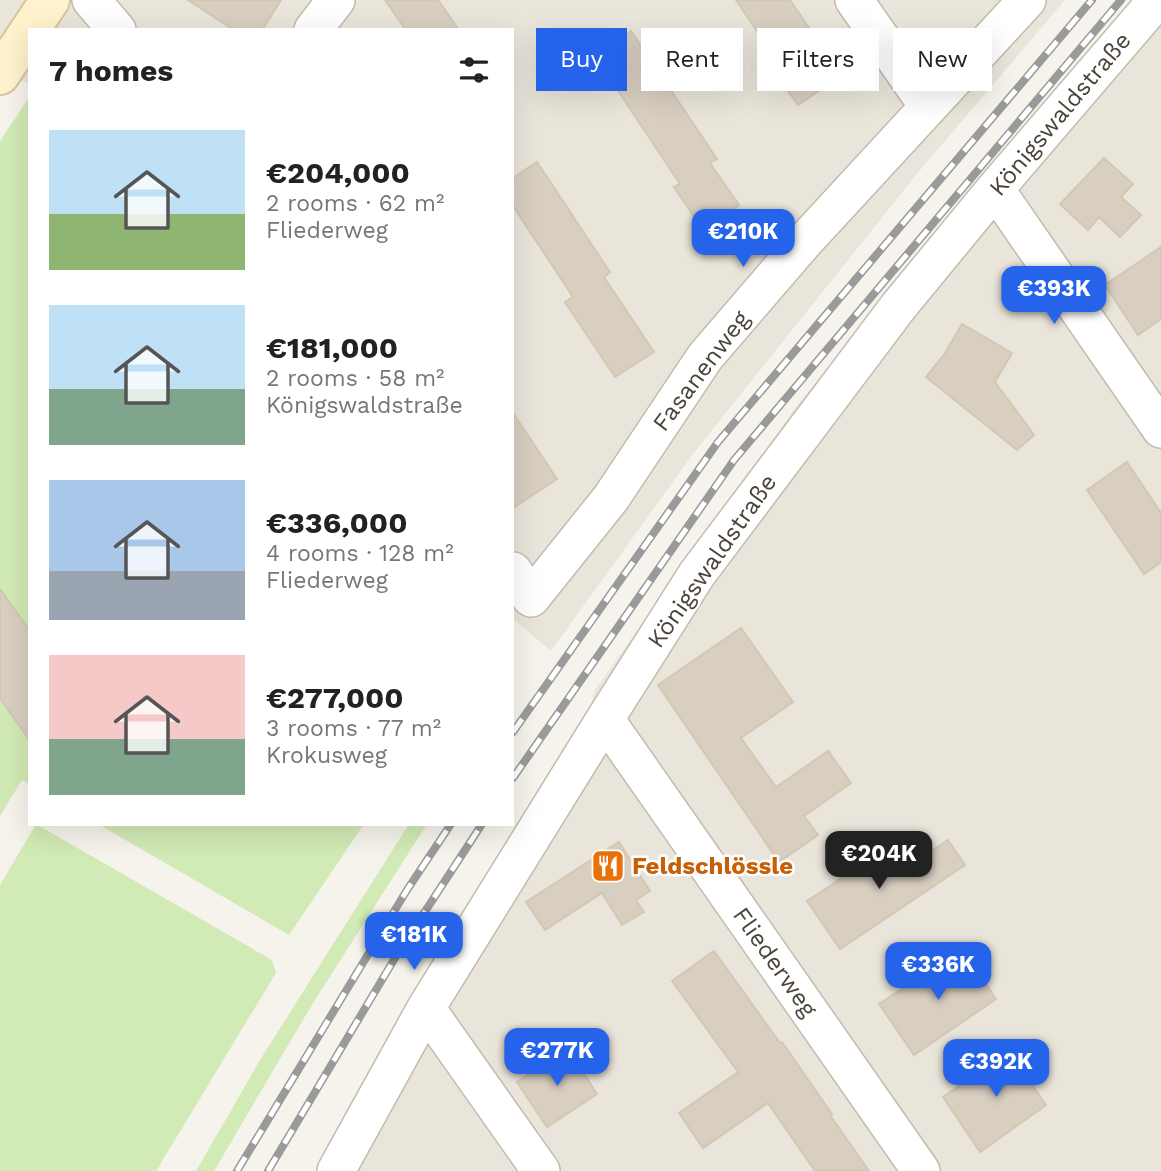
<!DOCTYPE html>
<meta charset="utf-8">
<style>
:root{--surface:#fff;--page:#f2f2f2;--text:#222;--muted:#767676;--accent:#2563eb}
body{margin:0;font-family:"Work Sans",sans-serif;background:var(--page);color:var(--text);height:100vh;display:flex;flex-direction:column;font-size:26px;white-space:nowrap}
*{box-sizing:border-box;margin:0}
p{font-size:23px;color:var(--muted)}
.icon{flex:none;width:38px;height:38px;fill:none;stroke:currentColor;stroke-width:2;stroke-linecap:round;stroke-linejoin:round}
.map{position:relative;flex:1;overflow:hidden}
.drawer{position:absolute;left:28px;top:28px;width:486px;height:798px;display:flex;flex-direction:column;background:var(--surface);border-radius:0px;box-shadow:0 7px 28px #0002}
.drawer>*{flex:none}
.banner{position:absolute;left:536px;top:28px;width:520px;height:63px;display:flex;gap:14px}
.price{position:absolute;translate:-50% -60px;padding:0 16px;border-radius:14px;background:var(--accent);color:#fff;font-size:23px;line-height:46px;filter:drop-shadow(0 2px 4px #0008)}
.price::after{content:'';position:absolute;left:50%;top:42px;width:21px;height:16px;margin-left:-10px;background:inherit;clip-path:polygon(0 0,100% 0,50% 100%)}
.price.current{background:#222;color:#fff}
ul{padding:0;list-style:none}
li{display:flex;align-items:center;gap:21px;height:175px;padding:0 21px}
li span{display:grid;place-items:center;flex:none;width:196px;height:140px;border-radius:0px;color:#555}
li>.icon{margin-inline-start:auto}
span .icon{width:84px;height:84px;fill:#fffc;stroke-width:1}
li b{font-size:30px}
h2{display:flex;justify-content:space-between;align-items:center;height:84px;padding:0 21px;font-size:30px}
.pill{padding:0 24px;border-radius:0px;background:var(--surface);box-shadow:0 7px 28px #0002;font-size:24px;line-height:63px}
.pill.current{background:var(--accent);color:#fff}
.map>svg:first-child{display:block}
.residential{fill:#eae5da}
.green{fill:#d2eab5}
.building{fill:#d8cfc1;stroke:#d3c7b4;stroke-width:2}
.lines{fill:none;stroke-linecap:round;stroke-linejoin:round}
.minor-casing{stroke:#c2bbae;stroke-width:40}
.secondary-casing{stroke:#d6c79b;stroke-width:42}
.minor{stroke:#fff;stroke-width:37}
.secondary{stroke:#fff3cd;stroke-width:38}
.rail-casing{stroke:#9a9a9a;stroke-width:8}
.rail{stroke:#fff;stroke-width:5;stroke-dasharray:16;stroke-linecap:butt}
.labels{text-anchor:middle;stroke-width:5;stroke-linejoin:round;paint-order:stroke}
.street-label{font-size:24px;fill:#4b4439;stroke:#fff}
.food-label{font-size:24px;font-weight:bold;fill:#c56008;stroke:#fff;text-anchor:start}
</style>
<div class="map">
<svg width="1161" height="1171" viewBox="0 0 1161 1171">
<rect width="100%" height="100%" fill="#f6f3ec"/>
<!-- residential -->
<path class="residential" d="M0,0H1065L916,175L693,454L551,651L513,619V30H30V85L0,67Z
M1161,0V1171H318L587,723L595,690L798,404L1125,15Z"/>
<!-- green -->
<path class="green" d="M30,96V784L22,780L0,816V141Z
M36,824L272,960L276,973L156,1171H0V885Z
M98,824H364L289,935Z
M409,824H427L310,1008L214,1171H196L260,1060Z"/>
<!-- building -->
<path class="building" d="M188,0H281L262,30H234Z
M385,0H438L459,30H406Z
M736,0H790L816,38L808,44L834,81L798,105L772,69L779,64Z
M631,31L717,159L710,163L739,205L703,230L674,187L680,184L595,56Z
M1104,158L1133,184L1121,197L1141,215L1120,237L1099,217L1088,230L1060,204Z
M537,162L610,272L604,277L654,352L615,377L565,302L573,297L513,206V178Z
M1161,247V319L1138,335L1105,285Z
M962,324L1012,353L995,382L1034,435L1017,450L926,377L945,353Z
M513,413L557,479L513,508Z
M1127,462L1161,513V562L1144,574L1087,490Z
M0,589L30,631V741L0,698Z
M741,628L793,702L741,738L776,787L828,751L851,783L804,816L818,835L779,862L658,685Z
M948,840L965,865L840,949L807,901L887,848L903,871Z
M619,842L650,891L636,900L644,912L622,925L602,893L545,930L526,902Z
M963,949L996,999L914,1055L879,1004Z
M714,951L780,1043L782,1042L832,1114L830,1115L869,1171H815L768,1103L703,1148L679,1113L738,1072L672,981Z
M1020,1044L1037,1070L1026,1076L1046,1105L980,1152L943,1097Z
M568,1049L597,1094L547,1127L517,1082Z"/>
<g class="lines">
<defs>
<path id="minor" d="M91,0L117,30
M854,0L928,106
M313,30L336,0
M995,189L1161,429
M513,571L531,598L611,498L705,357L803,243L1027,0
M605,719L921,1171
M426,1008L541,1171
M336,1171L426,1008L605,719L697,574L898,307L995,189L1157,0"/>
<path id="secondary" d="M30,30L50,0
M0,75L30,30"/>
</defs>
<!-- minor casing -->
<use href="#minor" class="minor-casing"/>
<!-- secondary casing -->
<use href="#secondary" class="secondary-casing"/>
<!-- minor -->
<use href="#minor" class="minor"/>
<!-- secondary -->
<use href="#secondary" class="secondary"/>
<defs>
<path id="rail" d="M513,732L718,442L1092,0
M513,778L734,460L1121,0
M237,1171L407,890L451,824
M268,1171L398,953L482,824"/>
</defs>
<!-- rail casing -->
<use href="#rail" class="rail-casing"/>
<!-- rail -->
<use href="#rail" class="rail"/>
</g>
<!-- icons -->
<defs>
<symbol id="restaurant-square" viewBox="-11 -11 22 22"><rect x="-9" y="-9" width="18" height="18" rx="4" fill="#e8710a" stroke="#fff"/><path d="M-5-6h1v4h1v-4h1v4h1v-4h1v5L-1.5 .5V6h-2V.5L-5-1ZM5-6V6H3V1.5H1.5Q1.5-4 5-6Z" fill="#fff"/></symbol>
</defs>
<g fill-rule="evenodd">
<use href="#restaurant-square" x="589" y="847" width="38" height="38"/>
</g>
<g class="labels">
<!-- street labels -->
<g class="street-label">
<text transform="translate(1060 114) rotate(-50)" y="8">Königswaldstraße</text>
<text transform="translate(701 371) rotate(-53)" y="8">Fasanenweg</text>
<text transform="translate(712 561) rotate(-55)" y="8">Königswaldstraße</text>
<text transform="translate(775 962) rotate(55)" y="8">Fliederweg</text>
</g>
<!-- food labels -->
<g class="food-label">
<text x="632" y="874">Feldschlössle</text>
</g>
</g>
</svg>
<b class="price" style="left:743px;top:269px">€210K</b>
<b class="price" style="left:1054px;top:326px">€393K</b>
<b class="price current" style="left:879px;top:891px">€204K</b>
<b class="price" style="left:414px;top:972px">€181K</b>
<b class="price" style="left:938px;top:1002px">€336K</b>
<b class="price" style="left:557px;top:1088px">€277K</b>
<b class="price" style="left:996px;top:1099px">€392K</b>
<div class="banner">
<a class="pill current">Buy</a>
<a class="pill">Rent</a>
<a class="pill">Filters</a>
<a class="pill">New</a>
</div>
<section class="drawer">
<h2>7 homes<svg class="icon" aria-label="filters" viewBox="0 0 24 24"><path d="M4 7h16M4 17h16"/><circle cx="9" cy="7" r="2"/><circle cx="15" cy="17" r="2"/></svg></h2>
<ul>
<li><span style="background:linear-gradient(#bfe0f5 60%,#8fb573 0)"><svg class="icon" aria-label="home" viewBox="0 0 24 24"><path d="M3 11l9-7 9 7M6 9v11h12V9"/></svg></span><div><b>€204,000</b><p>2 rooms · 62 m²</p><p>Fliederweg</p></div></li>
<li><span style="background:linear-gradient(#bfe0f5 60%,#7fa58c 0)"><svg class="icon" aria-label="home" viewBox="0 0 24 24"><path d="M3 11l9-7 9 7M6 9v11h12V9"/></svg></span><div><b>€181,000</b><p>2 rooms · 58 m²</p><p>Königswaldstraße</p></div></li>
<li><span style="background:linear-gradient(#a9c7e8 65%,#9aa5b1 0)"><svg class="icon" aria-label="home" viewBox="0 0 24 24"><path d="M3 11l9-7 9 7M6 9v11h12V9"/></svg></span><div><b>€336,000</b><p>4 rooms · 128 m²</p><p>Fliederweg</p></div></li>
<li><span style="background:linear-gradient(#f6c9c9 60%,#7fa58c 0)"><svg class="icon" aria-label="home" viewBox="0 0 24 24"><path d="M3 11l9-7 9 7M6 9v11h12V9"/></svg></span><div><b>€277,000</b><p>3 rooms · 77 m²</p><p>Krokusweg</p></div></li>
</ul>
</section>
</div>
